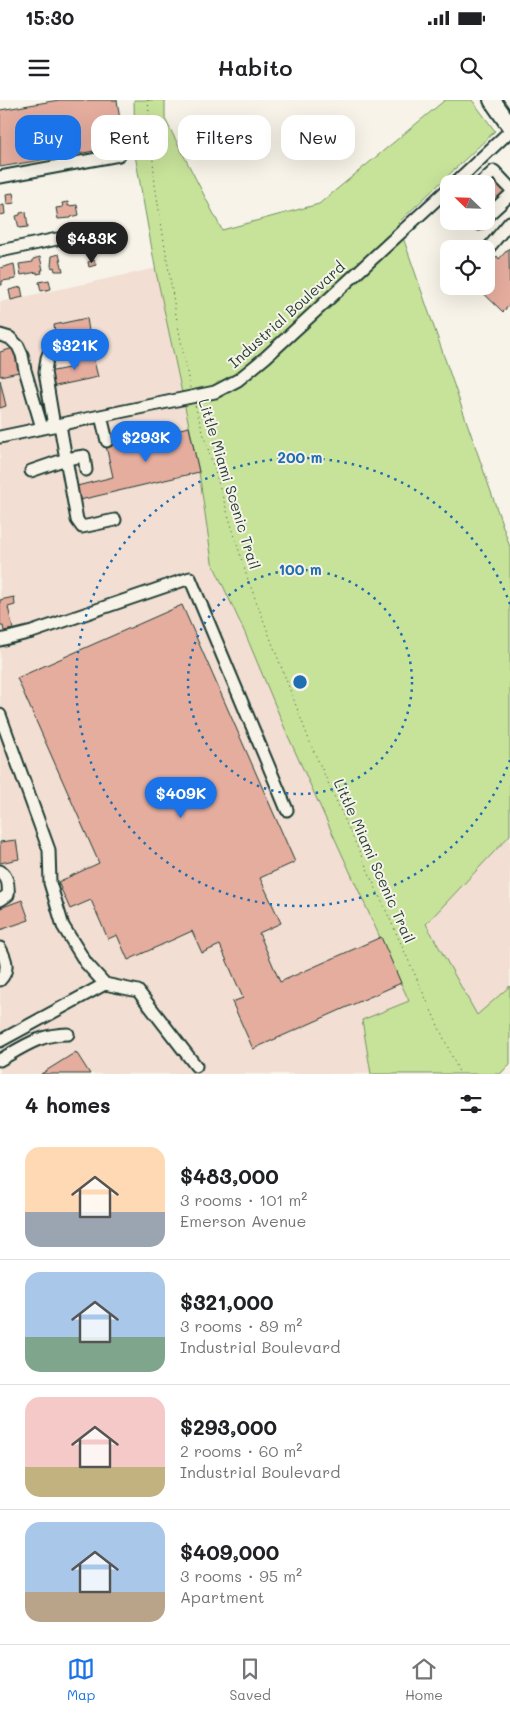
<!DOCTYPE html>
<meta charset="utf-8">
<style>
:root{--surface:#fff;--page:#f6f6f6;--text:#202124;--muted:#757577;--line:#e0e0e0;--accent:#1a73e8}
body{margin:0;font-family:Mali,sans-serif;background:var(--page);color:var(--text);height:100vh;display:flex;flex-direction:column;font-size:19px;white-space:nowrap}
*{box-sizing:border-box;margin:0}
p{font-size:16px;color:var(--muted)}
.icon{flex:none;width:28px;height:28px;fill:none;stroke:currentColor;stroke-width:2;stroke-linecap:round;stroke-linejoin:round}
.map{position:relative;height:974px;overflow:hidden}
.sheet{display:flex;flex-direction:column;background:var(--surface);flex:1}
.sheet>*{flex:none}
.top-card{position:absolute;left:15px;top:15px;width:480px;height:45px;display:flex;gap:10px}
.needle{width:32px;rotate:293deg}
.buttons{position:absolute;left:440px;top:75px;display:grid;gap:10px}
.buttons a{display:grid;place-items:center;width:55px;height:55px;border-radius:10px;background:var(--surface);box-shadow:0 5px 20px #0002;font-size:25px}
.price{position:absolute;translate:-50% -42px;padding:0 11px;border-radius:18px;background:var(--accent);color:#fff;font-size:16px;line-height:32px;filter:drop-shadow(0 1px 2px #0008)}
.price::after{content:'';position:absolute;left:50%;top:30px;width:15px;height:11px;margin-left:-8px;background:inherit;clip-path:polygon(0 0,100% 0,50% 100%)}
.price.on{background:#222;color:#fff}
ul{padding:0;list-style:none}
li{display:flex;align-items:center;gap:15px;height:125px;padding:0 25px}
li+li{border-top:1px solid var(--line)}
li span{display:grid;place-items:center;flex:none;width:140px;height:100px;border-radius:15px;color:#555}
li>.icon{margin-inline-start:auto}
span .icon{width:60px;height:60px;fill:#fffc;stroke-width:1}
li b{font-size:21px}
h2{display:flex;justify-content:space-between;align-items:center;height:60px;padding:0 25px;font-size:21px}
.chip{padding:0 18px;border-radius:15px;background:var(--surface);box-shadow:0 5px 20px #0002;font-size:18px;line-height:45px}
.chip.on{background:var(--accent);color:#fff}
.status{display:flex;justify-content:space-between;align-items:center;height:35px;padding:0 25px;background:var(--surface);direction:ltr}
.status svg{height:14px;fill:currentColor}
header{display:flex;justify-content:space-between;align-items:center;height:65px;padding:0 25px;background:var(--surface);font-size:22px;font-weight:600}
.menu{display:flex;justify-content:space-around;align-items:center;height:70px;border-top:1px solid var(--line);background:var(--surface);font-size:14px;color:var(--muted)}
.menu a{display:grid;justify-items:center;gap:2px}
.menu .on{color:var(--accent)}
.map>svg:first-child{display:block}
.built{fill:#f2ded2}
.green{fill:#c7e299;stroke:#739066}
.building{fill:#e5ad9e;stroke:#1f3d34}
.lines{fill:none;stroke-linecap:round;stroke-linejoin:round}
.minor-casing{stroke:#1f3d34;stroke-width:15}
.highway-casing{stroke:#1f3d34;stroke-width:20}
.path{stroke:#1f3d34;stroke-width:1;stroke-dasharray:1 4;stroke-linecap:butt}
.minor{stroke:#f7f3e8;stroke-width:11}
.highway{stroke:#f7f3e8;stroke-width:16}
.ring{fill:none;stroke:#1f6fb2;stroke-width:2.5;stroke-dasharray:2.5 5}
.labels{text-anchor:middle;stroke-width:4;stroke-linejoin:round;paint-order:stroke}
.street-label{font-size:15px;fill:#1f3d34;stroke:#f7f3e8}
.centre{fill:#1f6fb2;stroke:#f7f3e8;stroke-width:2.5}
.ring-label{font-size:15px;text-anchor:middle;font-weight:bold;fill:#1f6fb2;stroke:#f7f3e8;stroke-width:4;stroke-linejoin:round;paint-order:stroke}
</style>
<div class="status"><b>15:30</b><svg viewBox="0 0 49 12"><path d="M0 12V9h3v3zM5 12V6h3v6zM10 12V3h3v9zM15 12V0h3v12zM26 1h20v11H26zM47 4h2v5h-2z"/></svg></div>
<header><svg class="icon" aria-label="menu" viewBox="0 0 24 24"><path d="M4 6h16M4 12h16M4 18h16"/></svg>Habito<svg class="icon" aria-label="search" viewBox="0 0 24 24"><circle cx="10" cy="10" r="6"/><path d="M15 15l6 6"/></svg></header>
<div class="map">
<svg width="510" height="974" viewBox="0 0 510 974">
<rect width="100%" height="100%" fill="#f7f3e8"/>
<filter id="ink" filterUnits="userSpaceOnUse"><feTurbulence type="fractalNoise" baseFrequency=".02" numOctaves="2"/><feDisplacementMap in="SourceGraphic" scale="10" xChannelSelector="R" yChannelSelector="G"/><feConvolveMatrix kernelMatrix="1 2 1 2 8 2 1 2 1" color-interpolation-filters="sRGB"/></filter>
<g filter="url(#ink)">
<!-- built -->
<path class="built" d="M157,168L199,372L212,462L414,900L362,920L371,974H0V202Z
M510,702V965L502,974H475L403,805Z"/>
<!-- green -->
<path class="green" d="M134,0H165V19L222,130L319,104L445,0H472L495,31L398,123L510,447V735L426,824L477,915L510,886V964L500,974H371L362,920L409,901L288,636L245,533L212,462L199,372L156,172L135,55Z"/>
<!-- building -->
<path class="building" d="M59,0H117L124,46L0,67V10Z
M494,79L506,92L486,110V85Z
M13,93L15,103L7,104L6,94Z
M68,102V106L77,105L79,115L71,117V118L58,119L56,108L63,107L62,103Z
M4,105L5,114L0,115V106Z
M26,112L28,127L19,128L16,116L20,115V113Z
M509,148L510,204L503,212L476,186H486V168L497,156L499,159Z
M59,154L63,171H55L54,167L52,168L51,166L52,156Z
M40,157L43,170H41L42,173L37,174V172L21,175L19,164L33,162V159Z
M94,160L96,165L89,167L88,162Z
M14,164L16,179L2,181V185H0V168Z
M49,180L51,189L41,191L39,182Z
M21,187L23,197L11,200L9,190Z
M87,218L89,231L56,238L54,225Z
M14,248L19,272L0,276V252Z
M92,253L98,277L51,287L48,272L74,267L72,257Z
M0,280L6,306L0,308Z
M189,327L199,372L80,400L77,386L113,377L106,346Z
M14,497L15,505L8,507L13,529L4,531L3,526H0V500Z
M182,505L295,762L260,778L281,823L259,833L280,882L381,837L401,883L253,949L232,902L243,898L220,845L202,853L192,831L128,860L117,835L108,839L91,800L70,809L58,782L99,763L17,578Z
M16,740L19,759L0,763V742Z
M22,800L29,820L0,830V808Z
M76,952L90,974H41Z"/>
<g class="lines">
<defs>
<path id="minor" d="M0,77L119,55
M454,84L510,31
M480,84L494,71L510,88
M486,117L510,95
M477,121L479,124L482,121
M0,151L57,139
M486,151L510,122
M0,235L10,238L18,246L22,255L25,270L42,328
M53,243L47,258L45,272L54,326
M101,316L107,341
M0,337L215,292L238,280L266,257L449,88
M86,370L84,356L66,359L77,420L82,427L115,420
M31,371L66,359L60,325
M0,540L32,532L190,478L287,710
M0,615L49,750L50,783L63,826L86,863L105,884L138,891L196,966
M0,771C8,777 9,785 8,795L0,800
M0,848C6,859 10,870 0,880
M0,941L105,884
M0,960C23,947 40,934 68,934"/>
<path id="highway" d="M492,0L510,26"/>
</defs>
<!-- minor casing -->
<use href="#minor" class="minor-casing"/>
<!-- highway casing -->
<use href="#highway" class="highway-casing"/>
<!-- path -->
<path class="path" d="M148,0L155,85L176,215L190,288
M195,306L247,477L311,645L460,974"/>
<!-- minor -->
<use href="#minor" class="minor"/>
<!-- highway -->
<use href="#highway" class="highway"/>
</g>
</g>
<!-- distance rings -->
<g class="ring">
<circle cx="300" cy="582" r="112"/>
<path d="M510 660A224 224 0 1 1 510 504"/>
</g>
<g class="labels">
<!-- street labels -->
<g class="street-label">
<text transform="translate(287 215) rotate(-42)" y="5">Industrial Boulevard</text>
<text transform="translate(229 384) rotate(73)" y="5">Little Miami Scenic Trail</text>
<text transform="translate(374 761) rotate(66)" y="5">Little Miami Scenic Trail</text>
</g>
</g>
<circle cx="300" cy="582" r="8" class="centre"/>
<g class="ring-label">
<text x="300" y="363">200 m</text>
<text x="300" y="475">100 m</text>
</g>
</svg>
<div class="buttons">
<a><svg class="needle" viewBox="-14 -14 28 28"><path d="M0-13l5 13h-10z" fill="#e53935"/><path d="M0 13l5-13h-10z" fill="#757577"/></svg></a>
<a><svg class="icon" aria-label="locate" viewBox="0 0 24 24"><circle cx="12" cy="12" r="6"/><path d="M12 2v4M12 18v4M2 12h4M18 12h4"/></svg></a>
</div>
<b class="price on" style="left:92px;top:164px">$483K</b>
<b class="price" style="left:75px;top:271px">$321K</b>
<b class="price" style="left:146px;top:363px">$293K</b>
<b class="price" style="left:181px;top:719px">$409K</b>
<div class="top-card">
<a class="chip on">Buy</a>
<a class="chip">Rent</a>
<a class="chip">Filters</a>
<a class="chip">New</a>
</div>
</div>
<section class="sheet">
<h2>4 homes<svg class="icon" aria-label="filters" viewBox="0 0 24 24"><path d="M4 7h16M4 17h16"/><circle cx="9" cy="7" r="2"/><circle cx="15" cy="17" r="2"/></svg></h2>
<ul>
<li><span style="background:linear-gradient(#ffd9b3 65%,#9aa5b1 0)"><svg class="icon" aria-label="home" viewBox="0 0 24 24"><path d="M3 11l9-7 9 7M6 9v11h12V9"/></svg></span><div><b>$483,000</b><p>3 rooms · 101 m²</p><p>Emerson Avenue</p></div></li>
<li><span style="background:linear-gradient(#a9c7e8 65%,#7fa58c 0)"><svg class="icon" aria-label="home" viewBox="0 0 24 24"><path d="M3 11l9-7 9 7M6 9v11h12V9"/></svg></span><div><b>$321,000</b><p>3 rooms · 89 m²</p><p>Industrial Boulevard</p></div></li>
<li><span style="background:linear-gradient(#f6c9c9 70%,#c2b280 0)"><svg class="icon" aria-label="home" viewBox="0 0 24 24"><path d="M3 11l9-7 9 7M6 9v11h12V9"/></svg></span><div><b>$293,000</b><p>2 rooms · 60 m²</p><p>Industrial Boulevard</p></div></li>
<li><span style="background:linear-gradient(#a9c7e8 70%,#b9a48a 0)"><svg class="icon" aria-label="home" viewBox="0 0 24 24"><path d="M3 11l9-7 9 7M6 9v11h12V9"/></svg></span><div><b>$409,000</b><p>3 rooms · 95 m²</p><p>Apartment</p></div></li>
</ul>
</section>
<nav class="menu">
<a class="on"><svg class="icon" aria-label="map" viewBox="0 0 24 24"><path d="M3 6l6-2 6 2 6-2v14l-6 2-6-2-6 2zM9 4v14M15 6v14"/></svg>Map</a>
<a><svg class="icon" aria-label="saved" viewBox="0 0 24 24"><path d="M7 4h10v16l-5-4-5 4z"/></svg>Saved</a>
<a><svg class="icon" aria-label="home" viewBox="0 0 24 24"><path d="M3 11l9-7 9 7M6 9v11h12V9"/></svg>Home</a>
</nav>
